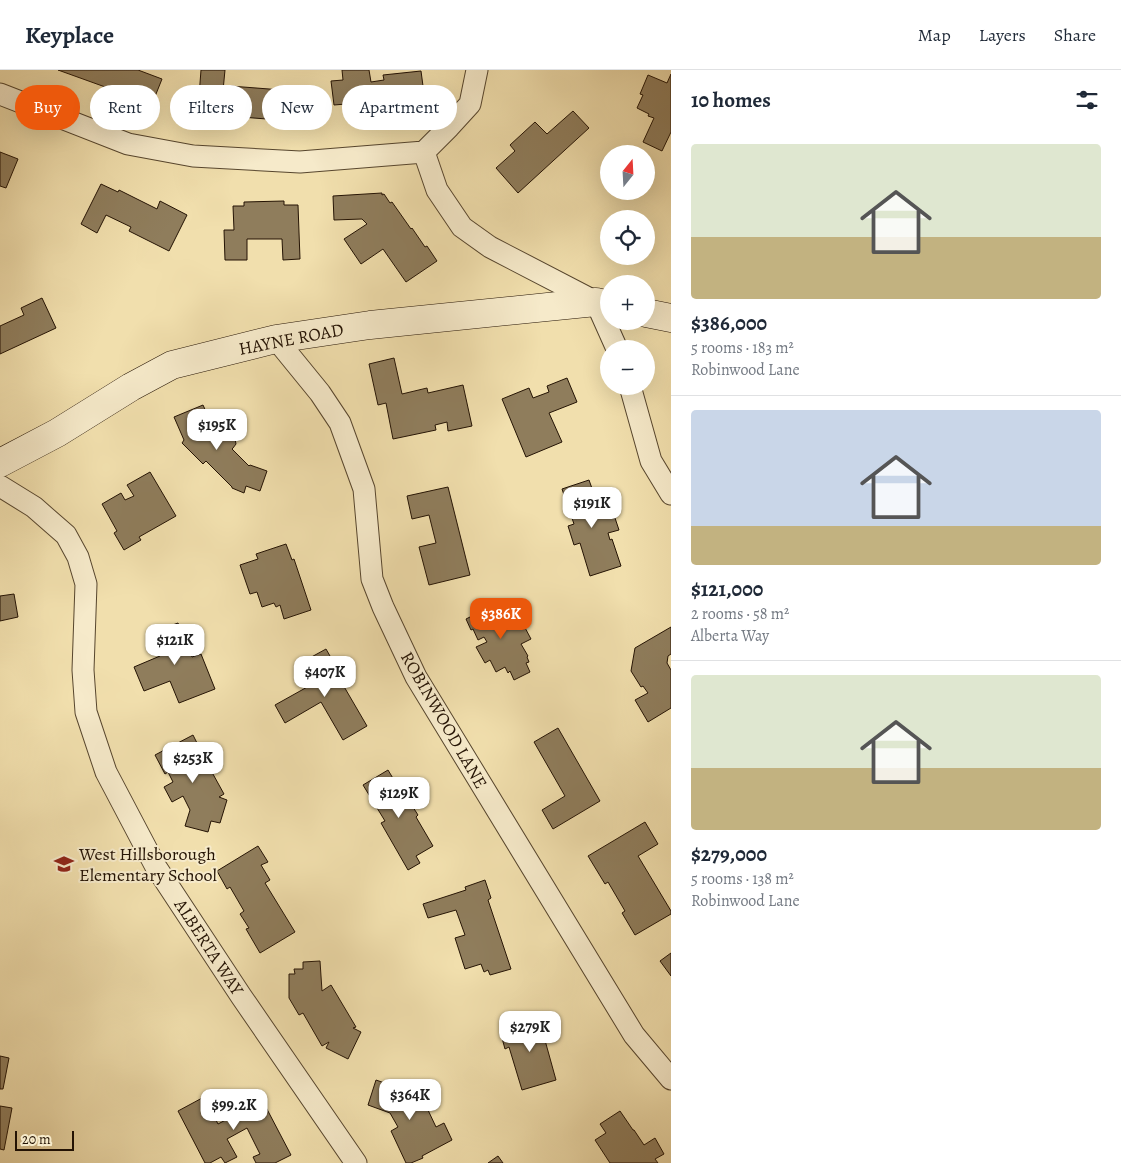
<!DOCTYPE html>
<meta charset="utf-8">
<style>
:root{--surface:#fff;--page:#f6f6f7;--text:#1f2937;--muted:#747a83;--line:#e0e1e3;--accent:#ea580c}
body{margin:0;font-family:Alegreya,serif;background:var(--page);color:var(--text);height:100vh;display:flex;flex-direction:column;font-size:19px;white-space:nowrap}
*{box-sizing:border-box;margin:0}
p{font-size:16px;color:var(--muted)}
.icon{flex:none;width:28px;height:28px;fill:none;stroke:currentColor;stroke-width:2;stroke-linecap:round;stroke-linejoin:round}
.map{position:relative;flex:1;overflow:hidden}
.details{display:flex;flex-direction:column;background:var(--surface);width:450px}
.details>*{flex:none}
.guide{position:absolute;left:15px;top:15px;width:475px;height:45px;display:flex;gap:10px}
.needle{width:32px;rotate:18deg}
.buttons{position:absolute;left:600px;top:75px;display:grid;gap:10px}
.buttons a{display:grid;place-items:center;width:55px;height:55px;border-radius:50%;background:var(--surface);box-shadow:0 5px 20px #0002;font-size:25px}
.scale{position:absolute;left:15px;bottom:12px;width:59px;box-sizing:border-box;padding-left:5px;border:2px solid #241304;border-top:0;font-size:14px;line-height:18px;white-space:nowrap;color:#241304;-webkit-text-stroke:4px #f6eaca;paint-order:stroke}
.price{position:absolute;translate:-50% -42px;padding:0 11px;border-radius:10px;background:#fff;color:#222;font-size:16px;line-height:32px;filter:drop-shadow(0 1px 2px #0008)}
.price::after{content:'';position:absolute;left:50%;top:30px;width:15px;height:11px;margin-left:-8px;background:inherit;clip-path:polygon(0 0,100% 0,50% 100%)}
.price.current{background:var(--accent);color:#fff}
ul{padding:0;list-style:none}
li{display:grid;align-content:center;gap:10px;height:265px;padding:0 20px}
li+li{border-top:1px solid var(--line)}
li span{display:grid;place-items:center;height:155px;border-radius:5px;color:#555}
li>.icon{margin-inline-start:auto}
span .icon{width:90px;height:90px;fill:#fffc;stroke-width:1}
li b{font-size:21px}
h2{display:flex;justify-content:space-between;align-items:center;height:60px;padding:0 20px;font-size:21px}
.tag{padding:0 18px;border-radius:22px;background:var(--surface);box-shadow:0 5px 20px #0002;font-size:18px;line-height:45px}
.tag.current{background:var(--accent);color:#fff}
header{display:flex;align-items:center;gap:30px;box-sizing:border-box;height:70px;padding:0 25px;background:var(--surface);border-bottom:1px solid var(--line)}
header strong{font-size:24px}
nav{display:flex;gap:28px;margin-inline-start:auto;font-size:18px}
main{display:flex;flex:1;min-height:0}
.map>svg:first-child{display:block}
.building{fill:#8f7d5c;stroke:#241304}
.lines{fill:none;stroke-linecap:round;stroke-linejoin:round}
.street-casing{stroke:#57462e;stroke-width:23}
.secondary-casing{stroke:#241304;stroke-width:29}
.street{stroke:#f6eaca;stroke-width:21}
.secondary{stroke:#f6eaca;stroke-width:28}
.labels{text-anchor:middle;stroke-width:4;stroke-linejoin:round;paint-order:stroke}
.street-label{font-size:18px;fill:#241304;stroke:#f6eaca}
.poi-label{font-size:18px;fill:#241304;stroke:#f6eaca;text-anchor:start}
</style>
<header>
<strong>Keyplace</strong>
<nav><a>Map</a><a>Layers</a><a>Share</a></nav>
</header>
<main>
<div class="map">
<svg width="671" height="1093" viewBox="0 0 671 1093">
<rect width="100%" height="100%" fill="#f1dfad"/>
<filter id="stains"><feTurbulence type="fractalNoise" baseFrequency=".004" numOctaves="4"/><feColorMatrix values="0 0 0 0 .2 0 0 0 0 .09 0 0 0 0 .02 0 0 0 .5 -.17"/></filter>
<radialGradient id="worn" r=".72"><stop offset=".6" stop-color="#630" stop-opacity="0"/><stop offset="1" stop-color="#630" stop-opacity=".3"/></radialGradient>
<!-- building -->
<path class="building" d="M58,0H138L162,9L152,34L122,23L123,21L109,16L108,18Z
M201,0H225L222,31H229L230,16L308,22L305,52L228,46V42L198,39Z
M342,0H369L371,12L384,10L383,5L421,1L425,31L410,33L411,41L348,48L346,34L334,35L331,11L343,10Z
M671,4V62L662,81L643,72L654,48L648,46L649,44L637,38L643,25L640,24L648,5L667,13Z
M573,41L589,58L518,123L496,98L515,81L510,75L535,52L547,64Z
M0,82L18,89L6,118L0,116Z
M101,114L118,122L119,120L157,139L160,131L187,145L169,181L129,161L131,157L106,145L97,163L81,154Z
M382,123V125L384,124L390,133L392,132L411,159L412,158L425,177L427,176L437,191L406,212L383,179L361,194L344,169L367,154L362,149L334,150L333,126Z
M284,131V135H298L300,189L283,190L282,169H247V190H225L224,160H234L233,136H244V132Z
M42,228L56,258L0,284V256L24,245L21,238Z
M394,288L402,324L427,318L428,323L463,315L472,356L448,361L447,352L435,355L436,360L393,369L386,333L378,335L369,294Z
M567,308L577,332L549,343L562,372L526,387L502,329L529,318L533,328L549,322L547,316Z
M203,335L212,355L225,367L230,366L235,369L236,374L233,378L232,379L249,396L250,395L267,401L260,421L246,416L244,423L232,418V417L206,391L203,394L182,373L184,370L174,347Z
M150,402L176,446L139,467L141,470L124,480L114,463L117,461L102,434L121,423L125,430L134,426L127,415Z
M589,410L594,424H595L602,445L613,442L619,460L608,463L610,470L612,469L621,496L590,506L580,473L574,475L568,456L574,454L562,419Z
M448,417L470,505L429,515L419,477L436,473L429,445L412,449L407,426Z
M286,474L292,490L294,489L311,540L284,549L280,535L276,537L274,533L262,537L257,522L250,524L240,495L258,489L256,484Z
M14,524L18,547L0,551V526Z
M496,532V534L499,533L500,534L503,533L515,558L523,554L531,569L521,574L528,586L527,587L529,592L526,593L530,602L514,610L510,601L508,603L505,597L496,602L490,590L485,593L476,577L487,572L484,567L478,570L473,559L471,560L466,549L484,540L483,539Z
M178,553L192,587L201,584L215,619L179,633L170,611L144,621L134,597L160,586L151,563Z
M671,557V584L668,586L667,593L671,600V638L648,652L635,630L648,623L643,616L641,617L631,601L635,578Z
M326,579L342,607L339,608L367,656L343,670L321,632L285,653L275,635L318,611L306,590Z
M558,658L600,731L553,759L542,740L565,726L534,672Z
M193,665L200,679L198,680L201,687L203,686L224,724L219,727L227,730L220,753L211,751L208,762L185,756L190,740L183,726L172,732L164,717L173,712L168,702L165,704L155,685Z
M388,700L409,735L411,734L418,745L416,747L433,776L416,786L420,793L408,800L381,753L385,751L363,715Z
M645,752L658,774L638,786L671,841V844L635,865L622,843L625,841L608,812L605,814L588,786Z
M258,776L268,792L261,795L270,810L265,813L295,862L260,883L246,859L249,858L240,844L244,841L230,817L227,819L217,801Z
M485,810L491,828L488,830L511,899L490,905L488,900L484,902L481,894L465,899L455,868L465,865L456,840L428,848L423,834L466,820L465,817Z
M671,883V906L660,891Z
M320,891L322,921L331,915L356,957L353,958L361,962L348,989L326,978L329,972L322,976L303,943L299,945L289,928V904H295L294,899H303V892Z
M538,945L556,1010L522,1020L509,977L505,979L502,968L513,965L510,953Z
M0,986L9,988L3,1019H0Z
M376,1010L413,1023L419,1021L436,1057L444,1053L452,1070L422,1086L423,1088L411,1093H406L391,1061L398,1057L390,1043L368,1035Z
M258,1022L291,1085L275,1093H256L253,1087L260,1084L247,1058L227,1069L237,1087L225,1093L221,1087L210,1093H205L178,1041L204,1027L218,1054L239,1043L234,1034Z
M0,1036L12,1038L4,1080L0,1079Z
M620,1041L633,1060H634L644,1075L655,1068L664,1084L655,1089L658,1093H610L595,1070L606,1063L600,1054Z
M498,1086L503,1093H488Z"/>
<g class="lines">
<defs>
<path id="street" d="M477,0L470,34L449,57L424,82L437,120L462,157L490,177L596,232L617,279
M0,24L128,74L193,86L300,92L424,82
M276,269L320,323L340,353L364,419L372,509L383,537L416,607L634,965L671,1009
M630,316L651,391L671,424
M0,416L34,437L66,465L78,487L86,514L83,600L86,642L106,702L156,797L241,926L356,1093"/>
<path id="secondary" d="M646,243L671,248
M0,393L57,363L131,317L172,295L276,269L370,255L596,232L609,235"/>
</defs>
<!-- street casing -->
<use href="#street" class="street-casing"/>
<!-- secondary casing -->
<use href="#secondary" class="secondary-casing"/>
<!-- street -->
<use href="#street" class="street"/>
<!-- secondary -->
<use href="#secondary" class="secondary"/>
</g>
<!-- icons -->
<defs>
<symbol id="school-bare" viewBox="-9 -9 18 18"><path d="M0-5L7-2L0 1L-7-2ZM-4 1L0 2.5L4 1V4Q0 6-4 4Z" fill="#8f2418" stroke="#f6eaca" stroke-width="2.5" paint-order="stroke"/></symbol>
</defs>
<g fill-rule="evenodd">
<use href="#school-bare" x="50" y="780" width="28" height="28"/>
</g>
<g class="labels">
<!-- street labels -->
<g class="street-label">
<text transform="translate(291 269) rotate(-11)" y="6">HAYNE ROAD</text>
<text transform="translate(444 650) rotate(60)" y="6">ROBINWOOD LANE</text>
<text transform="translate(209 877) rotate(57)" y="6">ALBERTA WAY</text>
</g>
<!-- poi labels -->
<g class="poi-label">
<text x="79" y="790">West Hillsborough<tspan x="79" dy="21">Elementary School</tspan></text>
</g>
</g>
<rect width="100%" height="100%" filter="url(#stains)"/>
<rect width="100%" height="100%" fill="url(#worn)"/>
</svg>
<div class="buttons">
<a><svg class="needle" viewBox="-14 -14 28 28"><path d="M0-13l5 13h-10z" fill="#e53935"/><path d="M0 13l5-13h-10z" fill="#747a83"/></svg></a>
<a><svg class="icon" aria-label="locate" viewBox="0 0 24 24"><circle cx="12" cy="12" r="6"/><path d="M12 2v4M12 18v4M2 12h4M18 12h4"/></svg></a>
<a>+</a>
<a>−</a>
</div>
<div class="scale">20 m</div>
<b class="price" style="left:217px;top:381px">$195K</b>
<b class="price" style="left:592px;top:459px">$191K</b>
<b class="price current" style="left:501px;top:570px">$386K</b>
<b class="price" style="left:175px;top:596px">$121K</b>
<b class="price" style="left:325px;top:628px">$407K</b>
<b class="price" style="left:193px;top:714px">$253K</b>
<b class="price" style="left:399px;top:749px">$129K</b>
<b class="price" style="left:530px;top:983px">$279K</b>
<b class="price" style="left:410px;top:1051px">$364K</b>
<b class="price" style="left:234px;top:1061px">$99.2K</b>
<div class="guide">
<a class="tag current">Buy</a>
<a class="tag">Rent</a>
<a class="tag">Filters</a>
<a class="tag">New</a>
<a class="tag">Apartment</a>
</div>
</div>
<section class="details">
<h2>10 homes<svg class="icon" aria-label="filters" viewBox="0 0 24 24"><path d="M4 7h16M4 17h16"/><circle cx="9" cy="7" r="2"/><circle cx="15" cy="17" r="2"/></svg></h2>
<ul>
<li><span style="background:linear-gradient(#dfe7d0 60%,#c2b280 0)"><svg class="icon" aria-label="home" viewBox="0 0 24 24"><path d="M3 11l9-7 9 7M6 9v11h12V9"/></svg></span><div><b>$386,000</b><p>5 rooms · 183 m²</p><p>Robinwood Lane</p></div></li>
<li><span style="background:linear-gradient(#c9d6e8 75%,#c2b280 0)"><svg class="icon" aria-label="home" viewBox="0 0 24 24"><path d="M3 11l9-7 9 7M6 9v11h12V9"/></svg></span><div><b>$121,000</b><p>2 rooms · 58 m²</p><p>Alberta Way</p></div></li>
<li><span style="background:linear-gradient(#dfe7d0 60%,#c2b280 0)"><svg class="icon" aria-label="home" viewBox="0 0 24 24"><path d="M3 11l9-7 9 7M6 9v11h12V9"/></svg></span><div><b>$279,000</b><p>5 rooms · 138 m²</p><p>Robinwood Lane</p></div></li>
</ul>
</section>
</main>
